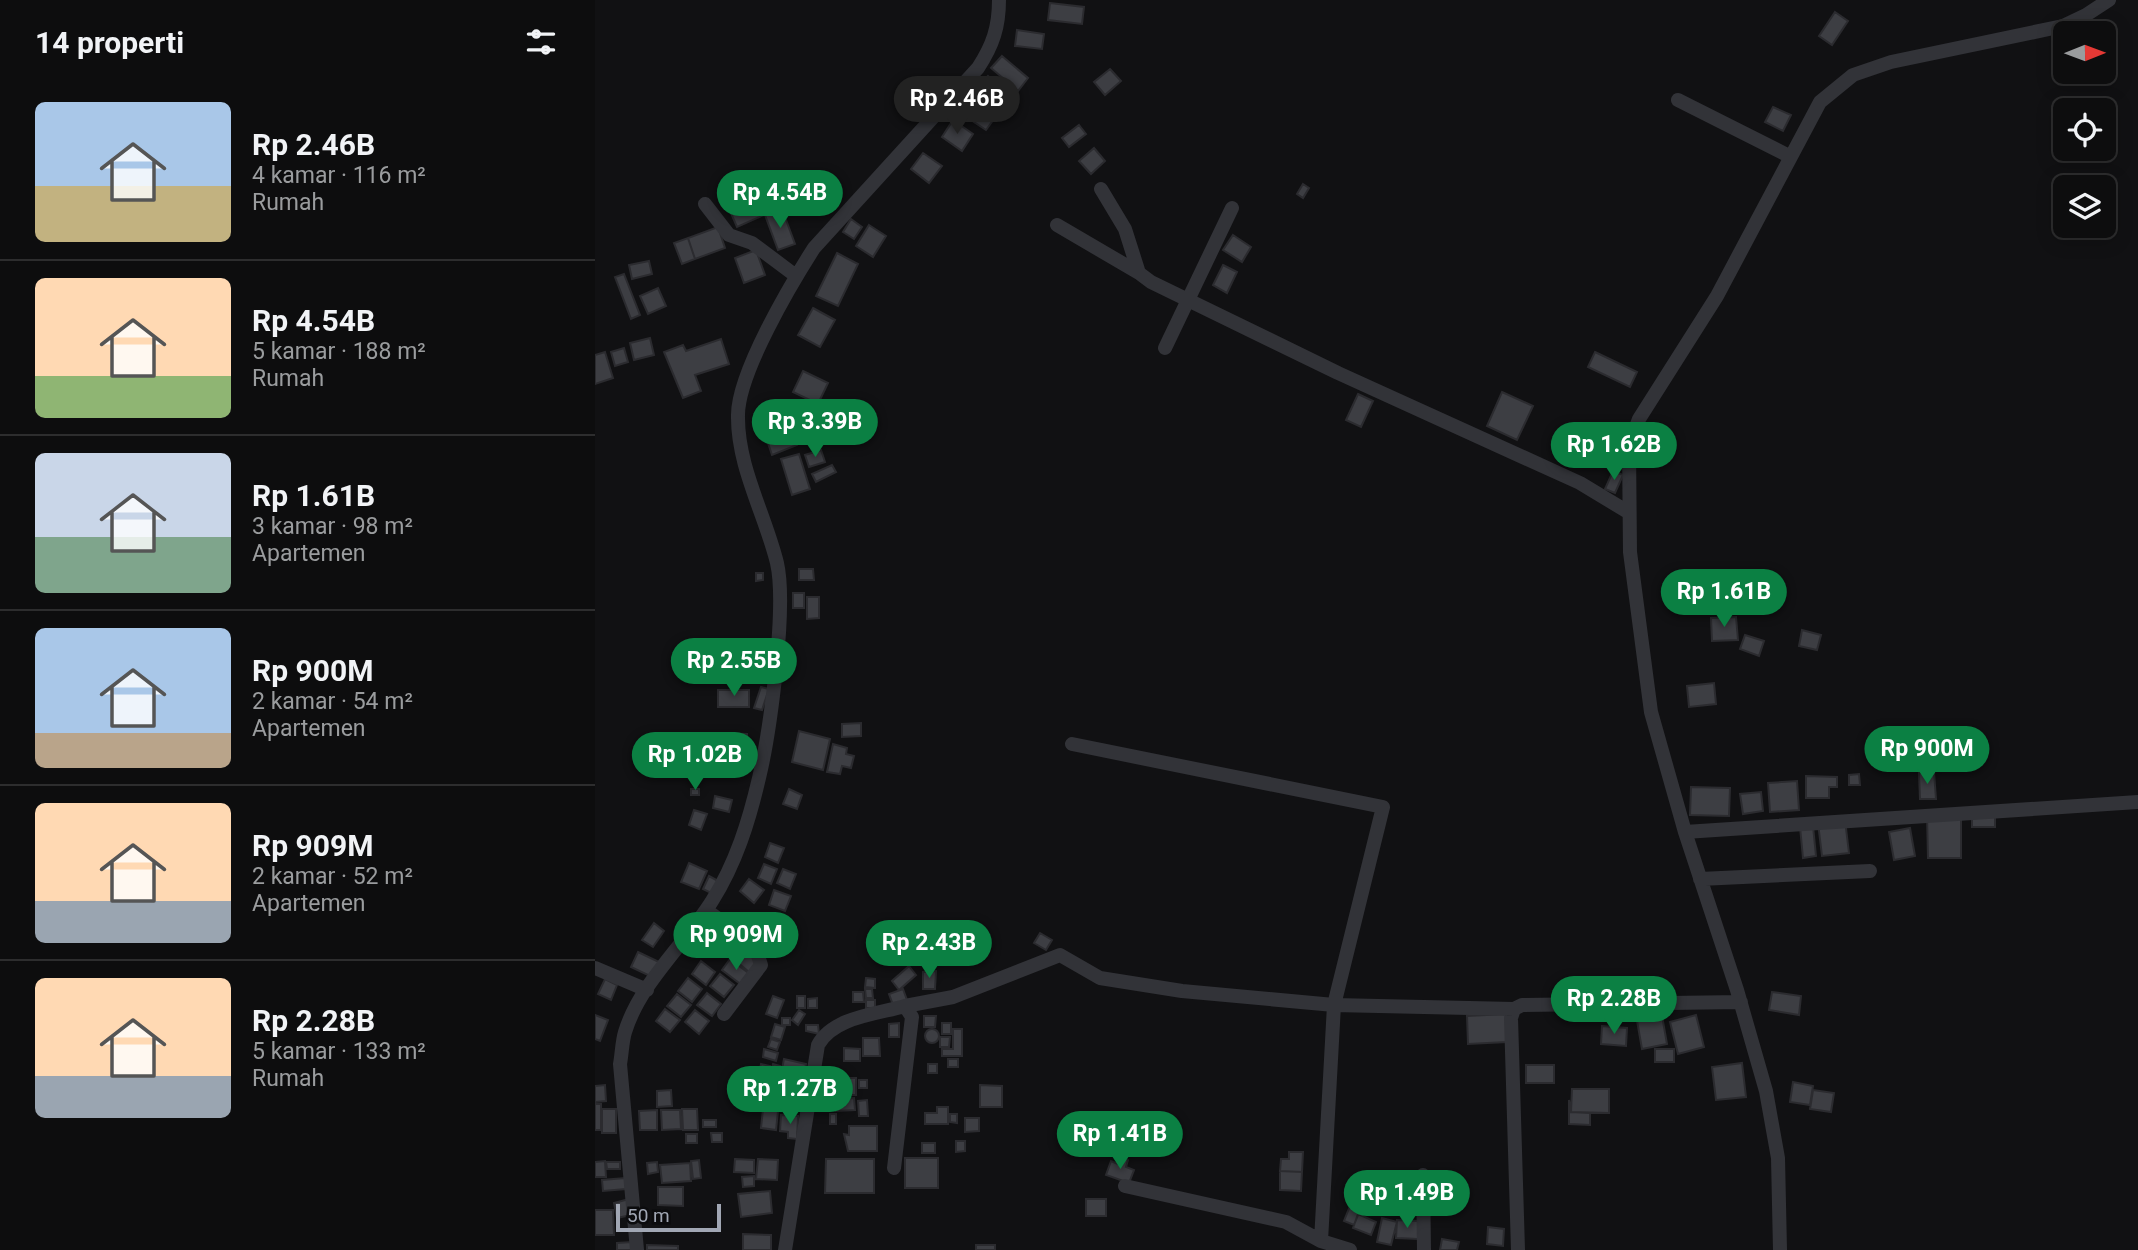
<!DOCTYPE html>
<html lang="id">
<meta charset="utf-8">
<style>
:root{--surface:#0d0d0e;--page:#1b1b1c;--text:#f1f3f6;--muted:#9a9c9e;--line:#2d2d2e;--accent:#0b8043}
body{margin:0;font-family:Roboto,sans-serif;background:var(--page);color:var(--text);height:100vh;display:flex;flex-direction:column;font-size:26px;white-space:nowrap}
*{box-sizing:border-box;margin:0}
p{font-size:23px;color:var(--muted)}
.icon{flex:none;width:38px;height:38px;fill:none;stroke:currentColor;stroke-width:2;stroke-linecap:round;stroke-linejoin:round}
.map{position:relative;flex:1;overflow:hidden}
.drawer{display:flex;flex-direction:column;background:var(--surface);width:595px}
.drawer>*{flex:none}
.needle{width:46px;rotate:89deg}
.controls{position:absolute;left:1458px;top:21px;display:grid;gap:14px}
.controls a{display:grid;place-items:center;width:63px;height:63px;border-radius:10px;background:var(--surface);box-shadow:0 4px 18px #0003,0 0 0 2px var(--line);font-size:35px}
.scale{position:absolute;left:21px;bottom:18px;width:105px;box-sizing:border-box;padding-left:7px;border:4px solid #a1a7b4;border-top:0;font-size:19px;line-height:24px;white-space:nowrap;color:#a1a7b4;-webkit-text-stroke:5px #0c0c0e;paint-order:stroke}
.price{position:absolute;translate:-50% -60px;padding:0 16px;border-radius:24px;background:var(--accent);color:#fff;font-size:23px;line-height:46px;filter:drop-shadow(0 2px 4px #0008)}
.price::after{content:'';position:absolute;left:50%;top:42px;width:21px;height:16px;margin-left:-10px;background:inherit;clip-path:polygon(0 0,100% 0,50% 100%)}
.price.current{background:#222;color:#fff}
ul{padding:0;list-style:none}
li{display:flex;align-items:center;gap:21px;height:175px;padding:0 35px}
li+li{border-top:2px solid var(--line)}
li span{display:grid;place-items:center;flex:none;width:196px;height:140px;border-radius:10px;color:#555}
li>.icon{margin-inline-start:auto}
span .icon{width:84px;height:84px;fill:#fffc;stroke-width:1}
li b{font-size:30px}
h2{display:flex;justify-content:space-between;align-items:center;height:84px;padding:0 35px;font-size:30px}
main{display:flex;flex:1;min-height:0}
.map>svg:first-child{display:block}
.building{fill:#3d3e43;stroke:#2b2b2f;stroke-width:2}
.lines{fill:none;stroke-linecap:round;stroke-linejoin:round}
.minor{stroke:#323338;stroke-width:14}
</style>
<main>
<section class="drawer">
<h2>14 properti<svg class="icon" aria-label="filters" viewBox="0 0 24 24"><path d="M4 7h16M4 17h16"/><circle cx="9" cy="7" r="2"/><circle cx="15" cy="17" r="2"/></svg></h2>
<ul>
<li><span style="background:linear-gradient(#a9c7e8 60%,#c2b280 0)"><svg class="icon" aria-label="home" viewBox="0 0 24 24"><path d="M3 11l9-7 9 7M6 9v11h12V9"/></svg></span><div><b>Rp 2.46B</b><p>4 kamar · 116 m²</p><p>Rumah</p></div></li>
<li><span style="background:linear-gradient(#ffd9b3 70%,#8fb573 0)"><svg class="icon" aria-label="home" viewBox="0 0 24 24"><path d="M3 11l9-7 9 7M6 9v11h12V9"/></svg></span><div><b>Rp 4.54B</b><p>5 kamar · 188 m²</p><p>Rumah</p></div></li>
<li><span style="background:linear-gradient(#c9d6e8 60%,#7fa58c 0)"><svg class="icon" aria-label="home" viewBox="0 0 24 24"><path d="M3 11l9-7 9 7M6 9v11h12V9"/></svg></span><div><b>Rp 1.61B</b><p>3 kamar · 98 m²</p><p>Apartemen</p></div></li>
<li><span style="background:linear-gradient(#a9c7e8 75%,#b9a48a 0)"><svg class="icon" aria-label="home" viewBox="0 0 24 24"><path d="M3 11l9-7 9 7M6 9v11h12V9"/></svg></span><div><b>Rp 900M</b><p>2 kamar · 54 m²</p><p>Apartemen</p></div></li>
<li><span style="background:linear-gradient(#ffd9b3 70%,#9aa5b1 0)"><svg class="icon" aria-label="home" viewBox="0 0 24 24"><path d="M3 11l9-7 9 7M6 9v11h12V9"/></svg></span><div><b>Rp 909M</b><p>2 kamar · 52 m²</p><p>Apartemen</p></div></li>
<li><span style="background:linear-gradient(#ffd9b3 70%,#9aa5b1 0)"><svg class="icon" aria-label="home" viewBox="0 0 24 24"><path d="M3 11l9-7 9 7M6 9v11h12V9"/></svg></span><div><b>Rp 2.28B</b><p>5 kamar · 133 m²</p><p>Rumah</p></div></li>
</ul>
</section>
<div class="map">
<svg width="1543" height="1250" viewBox="0 0 1543 1250">
<rect width="100%" height="100%" fill="#111113"/>
<!-- building -->
<path class="building" d="M455,3L489,7L487,24L453,20Z
M1240,12L1253,21L1237,45L1224,36Z
M422,30L449,34L447,49L420,46Z
M407,56L433,78L423,91L396,68Z
M515,69L526,81L510,95L499,82Z
M393,76L404,86L395,96L384,86Z
M379,104L384,109L372,121L367,117Z
M1178,107L1196,115L1188,131L1170,122Z
M387,111L399,119L391,130L379,122Z
M358,120L378,134L367,151L347,137Z
M484,125L491,134L474,147L467,138Z
M499,148L510,161L496,174L484,161Z
M328,153L347,166L334,183L316,169Z
M708,184L714,188L708,198L702,194Z
M180,191L187,207L142,227L135,211Z
M187,209L200,244L183,250L170,215Z
M256,219L267,227L259,239L248,232Z
M274,225L291,236L278,257L261,246Z
M123,227L130,248L100,259L93,238Z
M638,235L656,247L647,262L628,250Z
M93,238L100,259L87,264L79,243Z
M161,250L170,275L149,283L140,258Z
M242,253L263,264L243,306L221,296Z
M54,261L57,274L37,279L34,265Z
M628,265L642,272L632,293L618,285Z
M29,274L45,315L36,319L20,277Z
M63,288L71,306L53,314L45,296Z
M218,308L240,320L225,347L203,335Z
M55,338L59,355L39,360L35,343Z
M126,339L134,364L100,375L106,391L88,398L69,352L88,345L91,351Z
M29,348L33,362L20,366L16,352Z
M10,352L18,378L0,384V355Z
M1000,352L1042,372L1035,387L993,367Z
M208,371L233,383L223,404L198,392Z
M907,392L938,406L922,440L892,426Z
M763,394L778,401L766,427L751,420Z
M198,433L202,445L177,455L173,443Z
M226,450L230,462L214,467L210,455Z
M204,454L215,489L197,495L186,459Z
M237,465L241,472L221,482L217,474Z
M1018,471L1028,475L1020,493L1010,489Z
M204,569H218L219,580H204Z
M161,573H168V580L161,581Z
M198,593H209V608H198Z
M212,597H224V618L212,619Z
M1141,617L1143,640L1117,641L1116,618Z
M1207,630L1226,635L1222,650L1204,646Z
M1150,635L1169,641L1164,656L1145,649Z
M151,662H169L170,679H151Z
M1119,683L1121,704L1094,707L1092,686Z
M166,687L174,689L167,710L159,708Z
M123,690H154V707H123Z
M266,723V736L247,737V724Z
M204,731L235,739L228,770L197,762Z
M124,733L152,734V748L124,747Z
M238,744L252,748L251,754L259,756L256,768L247,766L245,774L232,772Z
M1339,772L1341,799H1325L1324,773Z
M1264,774L1265,785H1254V775Z
M1211,776L1242,777V787H1234V798H1211Z
M1202,781L1204,810L1175,812L1173,783Z
M1096,787L1135,788L1134,816L1095,815Z
M96,789H104V795H96Z
M194,789L207,795L202,809L188,804Z
M1166,792L1168,811L1148,814L1145,794Z
M120,796L137,800L134,812L118,808Z
M99,810L112,814L106,830L94,825Z
M1366,814V858H1333L1332,815Z
M1377,814H1400V827H1377Z
M1250,820L1254,853L1227,856L1223,823Z
M1218,826L1221,856L1208,858L1205,827Z
M1315,828L1320,856L1299,860L1294,832Z
M175,843L189,848L183,863L170,857Z
M94,863L112,871L104,889L86,882Z
M169,864L182,869L176,884L163,878Z
M188,869L201,874L195,889L182,883Z
M114,876L125,882L118,894L108,889Z
M154,879L169,890L159,903L145,891Z
M179,890L196,896L190,911L174,905Z
M59,923L69,931L58,947L47,940Z
M445,933L457,940L451,950L439,943Z
M145,944L164,960L154,972L135,956Z
M43,952L64,962L57,977L36,967Z
M135,959L156,975L148,986L127,970Z
M106,961L120,972L111,985L97,974Z
M314,966L321,975L304,990L297,981Z
M341,971L340,989H328V972Z
M125,974L139,985L129,997L115,986Z
M93,978L107,989L97,1002L83,991Z
M271,978L280,979V988L270,987Z
M10,979L22,985L16,1000L3,994Z
M270,989H277L278,998H271Z
M308,989L312,1000L298,1005L294,994Z
M258,992H268L269,1002H258Z
M1177,992L1206,996L1204,1015L1174,1010Z
M112,993L126,1004L117,1016L102,1005Z
M82,994L96,1005L86,1017L72,1006Z
M178,996L189,1000L182,1018L171,1014Z
M202,996H210V1008H202Z
M222,998V1008H213V999Z
M271,1000H280V1008H271Z
M70,1009L85,1020L75,1032L61,1021Z
M100,1010L114,1021L104,1034L90,1022Z
M204,1010L210,1014L203,1025L197,1020Z
M1066,1010L1072,1044L1047,1049L1041,1015Z
M911,1014L912,1042L873,1044L872,1016Z
M0,1015L13,1020L5,1041L0,1039Z
M1101,1015L1109,1047L1083,1054L1075,1022Z
M329,1016H341L340,1027H329Z
M187,1018H195V1025H187Z
M304,1023V1037H294V1024Z
M347,1023H356V1034H347Z
M180,1024L190,1027L186,1040L176,1037Z
M211,1025H223L224,1034L211,1031Z
M1007,1026L1032,1028L1031,1046L1006,1044Z
M358,1029H367V1056H347V1049H358Z
M330 1036a7 7 0 1 1 14 0a7 7 0 1 1-14 0Z
M345,1037H355L354,1047H345Z
M268,1038H284L285,1056H268Z
M176,1039L185,1042L182,1050L173,1047Z
M249,1048L265,1049V1061H249Z
M169,1049L183,1053L181,1061L168,1057Z
M1060,1049H1079V1062H1060Z
M189,1059L211,1064L207,1084L185,1079Z
M353,1059H363V1067H353Z
M1147,1063L1151,1097L1121,1100L1117,1067Z
M166,1064L175,1066L171,1081L163,1079Z
M178,1064L185,1066L181,1085L174,1084Z
M333,1064H342V1073H333Z
M931,1065H959V1083H931Z
M244,1078H261V1095H244Z
M264,1080H272V1088H264Z
M1198,1082L1218,1086L1215,1105L1195,1102Z
M10,1085L11,1101L0,1102V1086Z
M385,1085L407,1086V1107H385Z
M977,1089H1014V1113L976,1112Z
M76,1090L77,1106L62,1107V1091Z
M1218,1090L1239,1093L1236,1112L1215,1109Z
M166,1092L198,1097L196,1110L164,1105Z
M259,1098L260,1110L241,1111V1099Z
M272,1100L273,1116H264L263,1101Z
M974,1100L976,1112L995,1113V1125L974,1124Z
M0,1104H6V1130H0Z
M342,1107H353V1124H330V1113H342Z
M7,1109H21V1133H7Z
M87,1109H102L103,1130H88Z
M168,1109L183,1111L181,1130L166,1128Z
M62,1110V1130H45L44,1111Z
M66,1110H85L86,1129L67,1130Z
M235,1114H241V1124H235Z
M355,1114H362V1123L355,1122Z
M186,1115L203,1116L202,1139L193,1138V1132L185,1131Z
M370,1118H384V1131L370,1132Z
M108,1120H121V1127H108Z
M254,1126H282V1151H253L249,1134L254,1135Z
M116,1133H127V1142H117Z
M91,1134H102V1143H91Z
M361,1141H370V1151L361,1152Z
M327,1143H340V1153H327Z
M694,1152H708L707,1172L685,1171L686,1159H694Z
M525,1156L533,1160L531,1167L539,1170L534,1183L511,1175L516,1161L523,1164Z
M310,1158H343V1188H310Z
M140,1159L159,1160V1173L139,1172Z
M163,1159L183,1160L182,1180L161,1179Z
M231,1159H279V1193H230Z
M104,1160L106,1178L98,1179L96,1161Z
M10,1161L11,1177H0V1162Z
M11,1162H25V1169H12Z
M62,1162L63,1172L53,1174L52,1163Z
M95,1163L96,1181L67,1183L65,1165Z
M685,1171L707,1172L706,1191L685,1190Z
M159,1176V1186L148,1187L147,1177Z
M30,1178L31,1189L8,1191L7,1180Z
M63,1187H88V1206L63,1205Z
M175,1191L177,1213L146,1217L143,1194Z
M802,1193L827,1194L826,1215L801,1214Z
M34,1199L36,1215L22,1218L19,1203Z
M491,1199H511V1216H491Z
M757,1201L767,1205L759,1225L749,1221Z
M0,1210H18L19,1235H0Z
M763,1214L781,1222L776,1235L758,1228Z
M787,1218L802,1222L796,1245L782,1242Z
M802,1220L823,1221V1239L801,1238Z
M893,1227L909,1229L908,1246L892,1244Z
M148,1234L176,1235V1250H148Z
M847,1239L864,1242L862,1250H845Z
M37,1242L38,1250H22V1243Z
M52,1245L83,1246V1250H52Z
M381,1245H400V1250H381Z"/>
<g class="lines">
<!-- minor -->
<path class="minor" d="M1083,100L1194,156
M506,189L530,229L544,273L556,282L743,373L985,483L1033,512
M110,204L134,235L157,243L201,276
M462,225L544,273
M570,348L637,208
M477,744L788,807L739,1005L919,1009L927,1005L1146,1002
M1090,832L1543,802
M1105,879L1275,871
M111,910L160,946L166,965L129,1014
M0,968L52,990
M310,1006L358,997L465,955L505,978L587,991L739,1005L726,1241
M919,1009L916,1018L923,1250
M828,1175L829,1250
M530,1186L691,1222L726,1241L755,1250
M42,1250L25,1064C27,1053 27,1042 30,1032C45,983 90,944 117,901C141,863 154,821 164,778C175,732 192,607 182,563C170,514 142,466 143,415C143,373 196,284 219,248L383,68C398,45 404,27 404,0
M190,1250L223,1045C238,1017 282,1014 310,1006L317,1017L299,1168
M1185,1250L1183,1158L1171,1091L1142,990L1090,832L1056,712L1035,552L1034,446L1044,419L1122,296L1225,102L1258,75L1296,62L1468,26L1491,15L1514,0"/>
</g>
</svg>
<div class="controls">
<a><svg class="needle" viewBox="-14 -14 28 28"><path d="M0-13l5 13h-10z" fill="#e53935"/><path d="M0 13l5-13h-10z" fill="#9a9c9e"/></svg></a>
<a><svg class="icon" aria-label="locate" viewBox="0 0 24 24"><circle cx="12" cy="12" r="6"/><path d="M12 2v4M12 18v4M2 12h4M18 12h4"/></svg></a>
<a><svg class="icon" aria-label="layers" viewBox="0 0 24 24"><path d="M12 4l9 5-9 5-9-5zM3 14l9 5 9-5"/></svg></a>
</div>
<div class="scale">50 m</div>
<b class="price current" style="left:362px;top:136px">Rp 2.46B</b>
<b class="price" style="left:185px;top:230px">Rp 4.54B</b>
<b class="price" style="left:220px;top:459px">Rp 3.39B</b>
<b class="price" style="left:1019px;top:482px">Rp 1.62B</b>
<b class="price" style="left:1129px;top:629px">Rp 1.61B</b>
<b class="price" style="left:139px;top:698px">Rp 2.55B</b>
<b class="price" style="left:1332px;top:786px">Rp 900M</b>
<b class="price" style="left:100px;top:792px">Rp 1.02B</b>
<b class="price" style="left:141px;top:972px">Rp 909M</b>
<b class="price" style="left:334px;top:980px">Rp 2.43B</b>
<b class="price" style="left:1019px;top:1036px">Rp 2.28B</b>
<b class="price" style="left:195px;top:1126px">Rp 1.27B</b>
<b class="price" style="left:525px;top:1171px">Rp 1.41B</b>
<b class="price" style="left:812px;top:1230px">Rp 1.49B</b>
</div>
</main>
